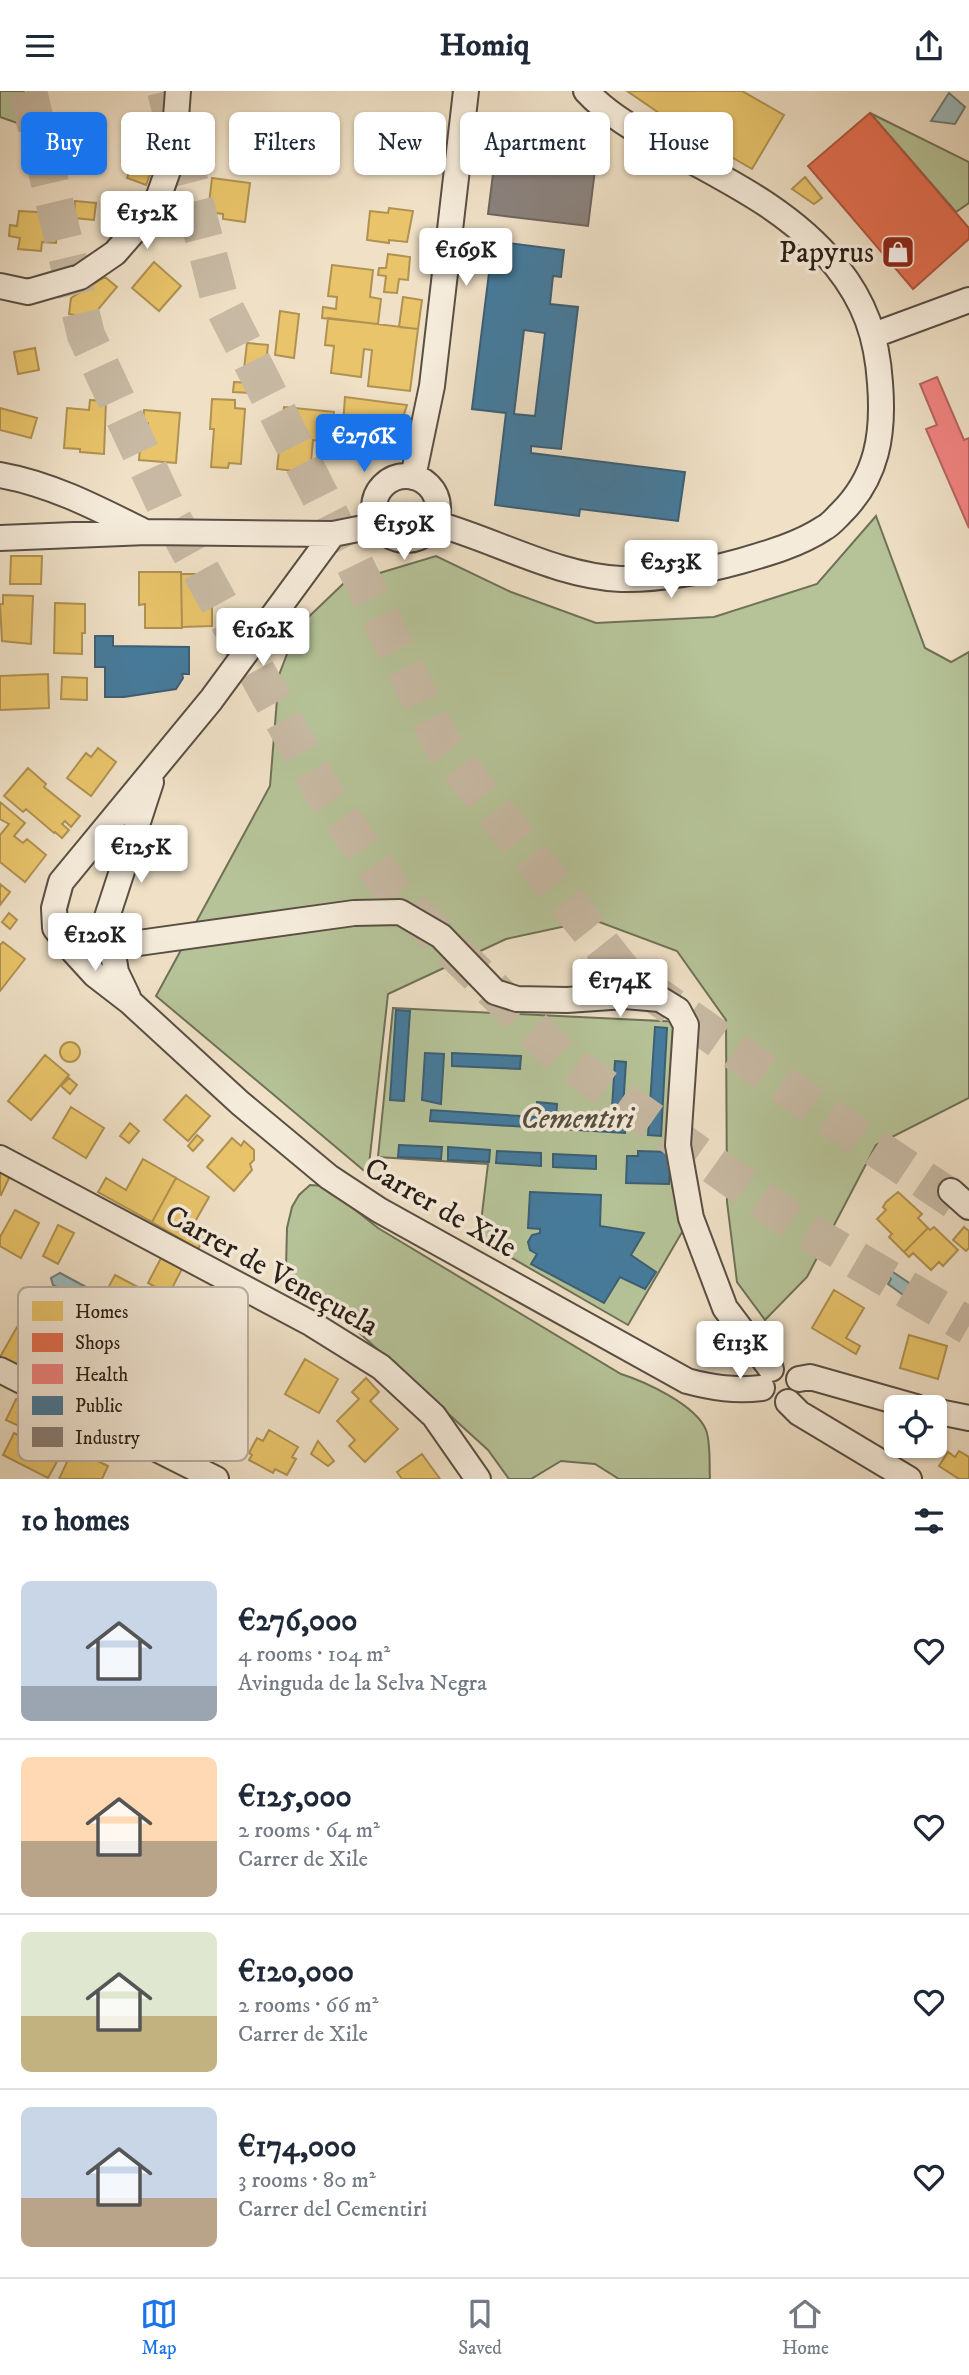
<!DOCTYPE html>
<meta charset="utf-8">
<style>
:root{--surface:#fff;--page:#f2f2f3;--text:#1f2937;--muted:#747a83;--line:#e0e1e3;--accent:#1a73e8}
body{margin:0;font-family:"IM FELL DW Pica",serif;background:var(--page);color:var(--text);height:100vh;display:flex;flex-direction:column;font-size:26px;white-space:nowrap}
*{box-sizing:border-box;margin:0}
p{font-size:23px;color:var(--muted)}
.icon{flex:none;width:38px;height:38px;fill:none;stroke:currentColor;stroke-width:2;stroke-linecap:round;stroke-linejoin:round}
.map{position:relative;height:1388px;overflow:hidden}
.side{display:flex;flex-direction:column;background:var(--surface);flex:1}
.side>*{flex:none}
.hud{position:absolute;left:21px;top:21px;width:928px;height:63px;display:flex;gap:14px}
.tools{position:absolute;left:884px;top:1304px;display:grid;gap:14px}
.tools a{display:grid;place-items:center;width:63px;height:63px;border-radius:10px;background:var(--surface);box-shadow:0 2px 5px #0004;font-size:35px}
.price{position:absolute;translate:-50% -60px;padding:0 16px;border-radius:7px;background:#fff;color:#222;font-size:23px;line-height:46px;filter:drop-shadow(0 2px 4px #0008)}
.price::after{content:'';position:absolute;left:50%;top:42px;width:21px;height:16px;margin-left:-10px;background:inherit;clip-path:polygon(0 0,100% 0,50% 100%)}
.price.selected{background:var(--accent);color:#fff}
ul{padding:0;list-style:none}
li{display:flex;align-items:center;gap:21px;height:175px;padding:0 21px}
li+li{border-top:2px solid var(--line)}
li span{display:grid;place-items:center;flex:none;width:196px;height:140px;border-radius:10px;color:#555}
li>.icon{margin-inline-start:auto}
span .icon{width:84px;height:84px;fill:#fffc;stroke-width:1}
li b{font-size:30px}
h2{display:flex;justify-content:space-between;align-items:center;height:84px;padding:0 21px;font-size:30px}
.tag{padding:0 24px;border-radius:10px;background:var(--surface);box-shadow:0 2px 5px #0004;font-size:24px;line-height:63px}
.tag.selected{background:var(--accent);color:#fff}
header{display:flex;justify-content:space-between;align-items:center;height:91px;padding:0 21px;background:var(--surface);font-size:32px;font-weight:700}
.tabs{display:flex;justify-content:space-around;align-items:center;height:98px;border-top:2px solid var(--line);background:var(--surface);font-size:19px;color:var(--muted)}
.tabs a{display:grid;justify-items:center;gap:4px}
.tabs .selected{color:var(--accent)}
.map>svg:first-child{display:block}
.green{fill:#b6c398;stroke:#6f7158;stroke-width:2}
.water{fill:#9cbbbd;stroke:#6e7d7b;stroke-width:2}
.homes{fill:#e9c46a;stroke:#af9251;stroke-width:2}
.shops{fill:#e76f51;stroke:#ae5740;stroke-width:2}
.health{fill:#f28482;stroke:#b56662;stroke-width:2}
.public{fill:#457b9d;stroke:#3c5f75;stroke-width:2;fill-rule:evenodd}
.industry{fill:#8a817c;stroke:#6d645e;stroke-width:2}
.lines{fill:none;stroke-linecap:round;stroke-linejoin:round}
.highway-tunnel{stroke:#c7b9a3;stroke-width:38;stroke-dasharray:38 19;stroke-linecap:butt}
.street-casing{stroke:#5a4f43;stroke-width:28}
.street{stroke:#f5ebda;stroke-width:24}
.labels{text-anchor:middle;stroke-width:7;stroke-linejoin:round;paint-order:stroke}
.poi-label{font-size:30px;fill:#281f17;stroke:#f5ebda;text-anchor:end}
.park-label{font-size:30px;font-style:italic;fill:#53503e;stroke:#f5ebda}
.street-label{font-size:30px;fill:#281f17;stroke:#f5ebda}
.key{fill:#f5ebda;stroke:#b8aea0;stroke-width:2}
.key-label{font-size:19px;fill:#281f17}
</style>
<header><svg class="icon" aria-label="menu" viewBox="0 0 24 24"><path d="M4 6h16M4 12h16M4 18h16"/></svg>Homiq<svg class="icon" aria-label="share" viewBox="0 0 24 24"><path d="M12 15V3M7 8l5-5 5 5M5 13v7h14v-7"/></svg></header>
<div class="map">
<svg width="969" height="1388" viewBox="0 0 969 1388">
<rect width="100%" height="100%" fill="#efe0c6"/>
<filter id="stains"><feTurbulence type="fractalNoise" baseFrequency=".00286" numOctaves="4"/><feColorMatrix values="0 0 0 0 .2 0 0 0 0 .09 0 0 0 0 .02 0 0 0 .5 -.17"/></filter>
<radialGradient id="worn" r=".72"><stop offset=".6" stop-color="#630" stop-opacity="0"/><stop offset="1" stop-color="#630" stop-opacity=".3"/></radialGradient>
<!-- green -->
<path class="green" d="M0,0H24L17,32L0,26Z
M870,22L969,71V112L956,121Z
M876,425L925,557L951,571L969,561V1007L876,1054L807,1186L765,1229L737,1191L727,1111L726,929L677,860L594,829L506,848L388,903L368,1083L156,905L270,695L279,584L297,537L343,493L436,465L511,501L596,532L714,526L817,493Z
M393,917L682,931L685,1136L628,1234L479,1148L488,1073L378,1066Z
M310,1094L325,1095L378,1137L621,1283C646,1291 696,1314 706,1339C711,1352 709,1373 710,1388H619L595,1373L561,1370L531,1388H509L488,1359L343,1227L299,1200L286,1177L287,1137L292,1116L299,1104Z"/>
<!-- water -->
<path class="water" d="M949,2L965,16L955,33L931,30Z
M890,1179L921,1200L913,1211L888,1193L891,1188L887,1183Z
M60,1182L88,1197L81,1209L53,1194L51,1187Z"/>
<!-- homes -->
<path class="homes" d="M627,0H742L784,24L752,78L678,35Z
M381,28L413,32L408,76L375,73Z
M137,60L156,67L146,94L127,87Z
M805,86L822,107L814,113L792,98Z
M212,87L250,92L245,131L223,128V123L208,121Z
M75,110L96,112L94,129L74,127Z
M389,117L413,120L407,151L389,149V152L367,149L370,120L388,122Z
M19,120L72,123L67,144L57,143L56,152L42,151L41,160L18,158L20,147L9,145L10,134L17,135Z
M388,163L410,166L408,189L399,188L397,202L384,201L386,185L378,184L379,177H386Z
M154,171L181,195L159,220L132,197Z
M332,174L373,179L370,206L381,208L378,233L322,227L323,216L336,218L337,206L328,205Z
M105,186L117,196L91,227L69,223L71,207Z
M403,206L422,209L418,238L399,236Z
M280,220L299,223L294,267L275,264Z
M328,227L418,238L410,300L368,295L372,259L364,258L361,286L331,282L334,255L325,254Z
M247,252L268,254L264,290L243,287Z
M35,257L39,279L18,283L14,261Z
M234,291L250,292V302L233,301Z
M345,306L407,314L400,335L369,332L368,335L343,333Z
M212,308L235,309V317L245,318L241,373L229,372L228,377L211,376L214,338H210Z
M90,309L106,310L104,363L80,361V358L64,357L67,317L89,319Z
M284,316L334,321L330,351L313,349L310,382L277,378Z
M0,317L37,327L31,347L0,339Z
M144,319L180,322L176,372L139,369L142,335L148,336V332L143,331Z
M11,465H42L41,493H10Z
M139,481H181L182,537H145V513L139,514Z
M181,483H219V509H212V535L182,536Z
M3,504L33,505L31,553L2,550L0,513H3Z
M55,512L85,513V542H82V563L54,562Z
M48,583L49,617L0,619V585Z
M62,586L87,587V609L61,608Z
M98,657L116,671L91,705L67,687L86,662L91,666Z
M28,677L46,693L44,696L80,725L71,736L65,730L62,733L69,739L62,747L55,741L54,742L26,718L23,721L4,705Z
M0,711L25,732L14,745L23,752L27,748L46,764L25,791L0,771V744L9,733L0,728Z
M0,793L10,801L0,814Z
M9,822L17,829L10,838L2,831Z
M3,851L25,868L0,900V854Z
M60 961a10 10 0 1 1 20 0a10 10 0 1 1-20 0Z
M45,964L69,984L31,1029L8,1010Z
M69,987L77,994L70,1003L61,995Z
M186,1004L210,1025L188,1050L164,1029Z
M71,1016L104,1037L86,1067L53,1047Z
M130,1032L139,1040L129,1052L120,1045Z
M197,1044L203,1049L193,1060L188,1055Z
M232,1047L241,1055L244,1050L254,1059V1069L250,1073L252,1079L234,1100L207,1076Z
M143,1068L176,1087L152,1131L98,1101L106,1087L126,1099Z
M0,1080L10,1085L1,1104L0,1103Z
M176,1087L209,1106L192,1136L206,1144L198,1158L152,1131Z
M898,1101L922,1123L918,1127L928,1137L904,1161L889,1146L892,1143L877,1128L886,1119L883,1116L886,1111Z
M15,1119L39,1132L21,1167L0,1155V1146Z
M58,1134L74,1142L58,1173L43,1165Z
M934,1136L958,1159L943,1175L939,1171L931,1179L913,1162L909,1166L904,1161L928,1137L930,1139Z
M964,1136L969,1140V1157L966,1160L953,1149Z
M161,1167L182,1178L169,1203L148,1192Z
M115,1184L151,1203L125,1251L89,1232Z
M834,1199L864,1217L846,1247L860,1255L856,1263L812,1237Z
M17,1236L48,1253L31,1283L0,1266Z
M909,1244L947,1255L938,1288L900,1277Z
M305,1268L338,1288L319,1322L285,1303Z
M366,1287L379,1301L370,1310L398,1338L365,1371L349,1355L355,1349L337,1330L359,1308L352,1301Z
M16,1308L31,1316L21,1336L6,1329Z
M269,1339L298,1356L292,1366L296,1368L287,1384L275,1378L273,1382L249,1369L252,1364L249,1362L257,1347L263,1350Z
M14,1342L60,1365L48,1387L3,1364Z
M318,1350L334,1370L328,1375L311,1363Z
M73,1358L108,1375L102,1388H59Z
M959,1360L969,1366V1388H959L939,1375L948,1361L955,1366Z
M422,1363L440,1388H402L397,1381Z"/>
<!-- shops -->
<path class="shops" d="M870,22L969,137V148L913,198L808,75Z"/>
<!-- health -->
<path class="health" d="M937,286L964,349L969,347V437L926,338L937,334L920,293Z"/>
<!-- public -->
<path class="public" d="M493,150L564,159L561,186L553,185L550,213L578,216L561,358L531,355V362L685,381L678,430L580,418L579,425L495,414L506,322L472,318ZM524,239L545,242L535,325L514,323Z
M95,545H113V555L189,556V583H182L183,587L176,598L124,606H105V576H95Z
M396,919L410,920L404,1010L390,1009Z
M655,936L667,937L661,1045L648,1044Z
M425,962L444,963L441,1013L422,1009Z
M452,962L521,965L520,978L452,975Z
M615,970L626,971L623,1017H612Z
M537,1011L557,1013L556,1027L626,1031L625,1042L430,1030L431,1019L536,1026Z
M399,1054L442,1056L441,1068L398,1066Z
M448,1056L490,1059L489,1071L448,1069Z
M497,1060L541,1062V1075L496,1072Z
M638,1060L671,1061L669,1093L626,1092L627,1065H638Z
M553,1063L596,1065V1078L553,1076Z
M530,1101L601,1104L600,1135L644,1142L631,1164L656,1181L645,1198L620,1186L604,1212L531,1173L537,1163L530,1159L528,1151L532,1144L540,1142V1138L528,1137Z"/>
<!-- industry -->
<path class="industry" d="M499,35L599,47L588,135L488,123Z"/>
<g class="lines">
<!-- highway-tunnel -->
<path class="highway-tunnel" d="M28,0L86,244L169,422L322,699L393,801L563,967L803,1138L969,1235
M166,0L219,206L354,472L444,657L623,881L819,1019L969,1119"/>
<defs>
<path id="street" d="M0,195L28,201L80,186L115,162L155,116L173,65L178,0
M874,244L969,209
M0,384C51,393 97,417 143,440
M374 417a32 32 0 1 1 64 0a32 32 0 1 1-64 0Z
M413,386L432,295L466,0
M434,432C496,449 556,485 621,488C662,489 701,481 741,470C769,462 800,453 824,437C830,434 835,428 840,423C878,386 884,342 880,292C877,246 865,211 836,175C791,119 726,89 664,55C637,40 607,23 586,0
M333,443L211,609L61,791L54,817L55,837L74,861L95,884L130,911L240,1012L329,1086L379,1119L687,1290C713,1297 735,1300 762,1297
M0,447L147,441L333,443L363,437L378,430
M74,861L354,822L400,821L441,845L495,901L517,908L567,909L625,905L660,908L678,919L686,934L678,1054L691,1127L725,1217L771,1278
M128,906L116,881L107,826L151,691
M0,1067L312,1233L381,1276L434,1325L478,1388
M951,1100L969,1116
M0,1279L216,1388
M799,1288L810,1286L916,1316
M788,1311L799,1322L909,1388
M934,1320L969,1327"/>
</defs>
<!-- street casing -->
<use href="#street" class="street-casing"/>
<!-- street -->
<use href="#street" class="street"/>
</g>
<!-- icons -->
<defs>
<symbol id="shop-square" viewBox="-11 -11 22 22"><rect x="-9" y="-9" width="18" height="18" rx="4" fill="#8f2418" stroke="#f5ebda"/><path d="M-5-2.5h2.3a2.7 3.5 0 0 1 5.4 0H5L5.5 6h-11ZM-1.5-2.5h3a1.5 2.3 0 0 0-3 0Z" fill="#fff"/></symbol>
</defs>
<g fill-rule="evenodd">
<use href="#shop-square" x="879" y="142" width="38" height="38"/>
</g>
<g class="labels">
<!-- poi labels -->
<g class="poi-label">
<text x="874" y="171">Papyrus</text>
</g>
<!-- park labels -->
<g class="park-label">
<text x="577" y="1037">Cementiri</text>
</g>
<!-- street labels -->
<g class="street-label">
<text transform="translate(441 1116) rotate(30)" y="10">Carrer de Xile</text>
<text transform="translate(272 1179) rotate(29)" y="10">Carrer de Veneçuela</text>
</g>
</g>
<!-- legend -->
<rect x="18" y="1196" width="230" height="174" rx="10" class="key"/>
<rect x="32" y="1210" width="31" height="20" fill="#e9c46a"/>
<rect x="32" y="1242" width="31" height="19" fill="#e76f51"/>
<rect x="32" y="1273" width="31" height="20" fill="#f28482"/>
<rect x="32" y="1305" width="31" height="19" fill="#457b9d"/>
<rect x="32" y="1336" width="31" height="20" fill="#8a817c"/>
<g class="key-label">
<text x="75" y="1227">Homes</text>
<text x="75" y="1258">Shops</text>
<text x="75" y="1290">Health</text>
<text x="75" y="1321">Public</text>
<text x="75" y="1353">Industry</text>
</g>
<rect width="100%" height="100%" filter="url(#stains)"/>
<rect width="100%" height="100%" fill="url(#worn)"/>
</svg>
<div class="tools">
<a><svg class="icon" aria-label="locate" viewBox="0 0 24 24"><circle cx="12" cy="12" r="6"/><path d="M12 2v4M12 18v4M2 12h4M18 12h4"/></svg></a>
</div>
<b class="price" style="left:147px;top:160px">€152K</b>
<b class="price" style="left:466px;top:197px">€169K</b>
<b class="price selected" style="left:364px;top:383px">€276K</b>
<b class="price" style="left:404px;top:471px">€159K</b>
<b class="price" style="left:671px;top:509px">€253K</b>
<b class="price" style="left:263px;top:577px">€162K</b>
<b class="price" style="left:141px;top:794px">€125K</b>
<b class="price" style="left:95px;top:882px">€120K</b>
<b class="price" style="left:620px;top:928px">€174K</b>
<b class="price" style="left:740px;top:1290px">€113K</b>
<div class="hud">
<a class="tag selected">Buy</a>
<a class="tag">Rent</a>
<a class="tag">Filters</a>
<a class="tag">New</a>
<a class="tag">Apartment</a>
<a class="tag">House</a>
</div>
</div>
<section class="side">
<h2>10 homes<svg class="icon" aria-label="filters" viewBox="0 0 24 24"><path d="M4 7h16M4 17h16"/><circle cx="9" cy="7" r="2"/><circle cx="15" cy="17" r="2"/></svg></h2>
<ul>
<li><span style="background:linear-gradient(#c9d6e8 75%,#9aa5b1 0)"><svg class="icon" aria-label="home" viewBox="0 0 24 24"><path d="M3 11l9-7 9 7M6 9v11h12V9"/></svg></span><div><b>€276,000</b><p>4 rooms · 104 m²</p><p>Avinguda de la Selva Negra</p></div><svg class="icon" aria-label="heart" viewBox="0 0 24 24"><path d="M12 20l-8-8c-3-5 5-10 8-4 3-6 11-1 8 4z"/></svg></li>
<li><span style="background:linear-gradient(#ffd9b3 60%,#b9a48a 0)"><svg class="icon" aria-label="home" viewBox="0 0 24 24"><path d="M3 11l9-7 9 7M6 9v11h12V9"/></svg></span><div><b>€125,000</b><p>2 rooms · 64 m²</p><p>Carrer de Xile</p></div><svg class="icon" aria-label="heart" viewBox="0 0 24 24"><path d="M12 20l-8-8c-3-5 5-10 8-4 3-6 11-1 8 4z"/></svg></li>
<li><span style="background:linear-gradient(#dfe7d0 60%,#c2b280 0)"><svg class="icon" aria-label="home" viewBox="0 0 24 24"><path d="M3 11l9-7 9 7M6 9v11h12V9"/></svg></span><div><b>€120,000</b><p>2 rooms · 66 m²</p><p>Carrer de Xile</p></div><svg class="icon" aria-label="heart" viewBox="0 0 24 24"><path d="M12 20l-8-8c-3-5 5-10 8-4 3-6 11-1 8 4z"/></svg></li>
<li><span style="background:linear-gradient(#c9d6e8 65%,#b9a48a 0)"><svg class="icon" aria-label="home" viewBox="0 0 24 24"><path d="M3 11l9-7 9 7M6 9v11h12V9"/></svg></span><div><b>€174,000</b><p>3 rooms · 80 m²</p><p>Carrer del Cementiri</p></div><svg class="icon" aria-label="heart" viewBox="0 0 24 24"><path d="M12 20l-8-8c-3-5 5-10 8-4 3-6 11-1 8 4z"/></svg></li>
</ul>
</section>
<nav class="tabs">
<a class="selected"><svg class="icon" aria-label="map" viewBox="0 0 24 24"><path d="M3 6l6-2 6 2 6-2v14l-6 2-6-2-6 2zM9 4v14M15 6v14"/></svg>Map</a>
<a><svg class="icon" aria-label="saved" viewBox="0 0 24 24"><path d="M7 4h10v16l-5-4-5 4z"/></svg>Saved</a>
<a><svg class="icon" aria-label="home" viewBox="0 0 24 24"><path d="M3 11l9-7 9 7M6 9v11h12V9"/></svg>Home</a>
</nav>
